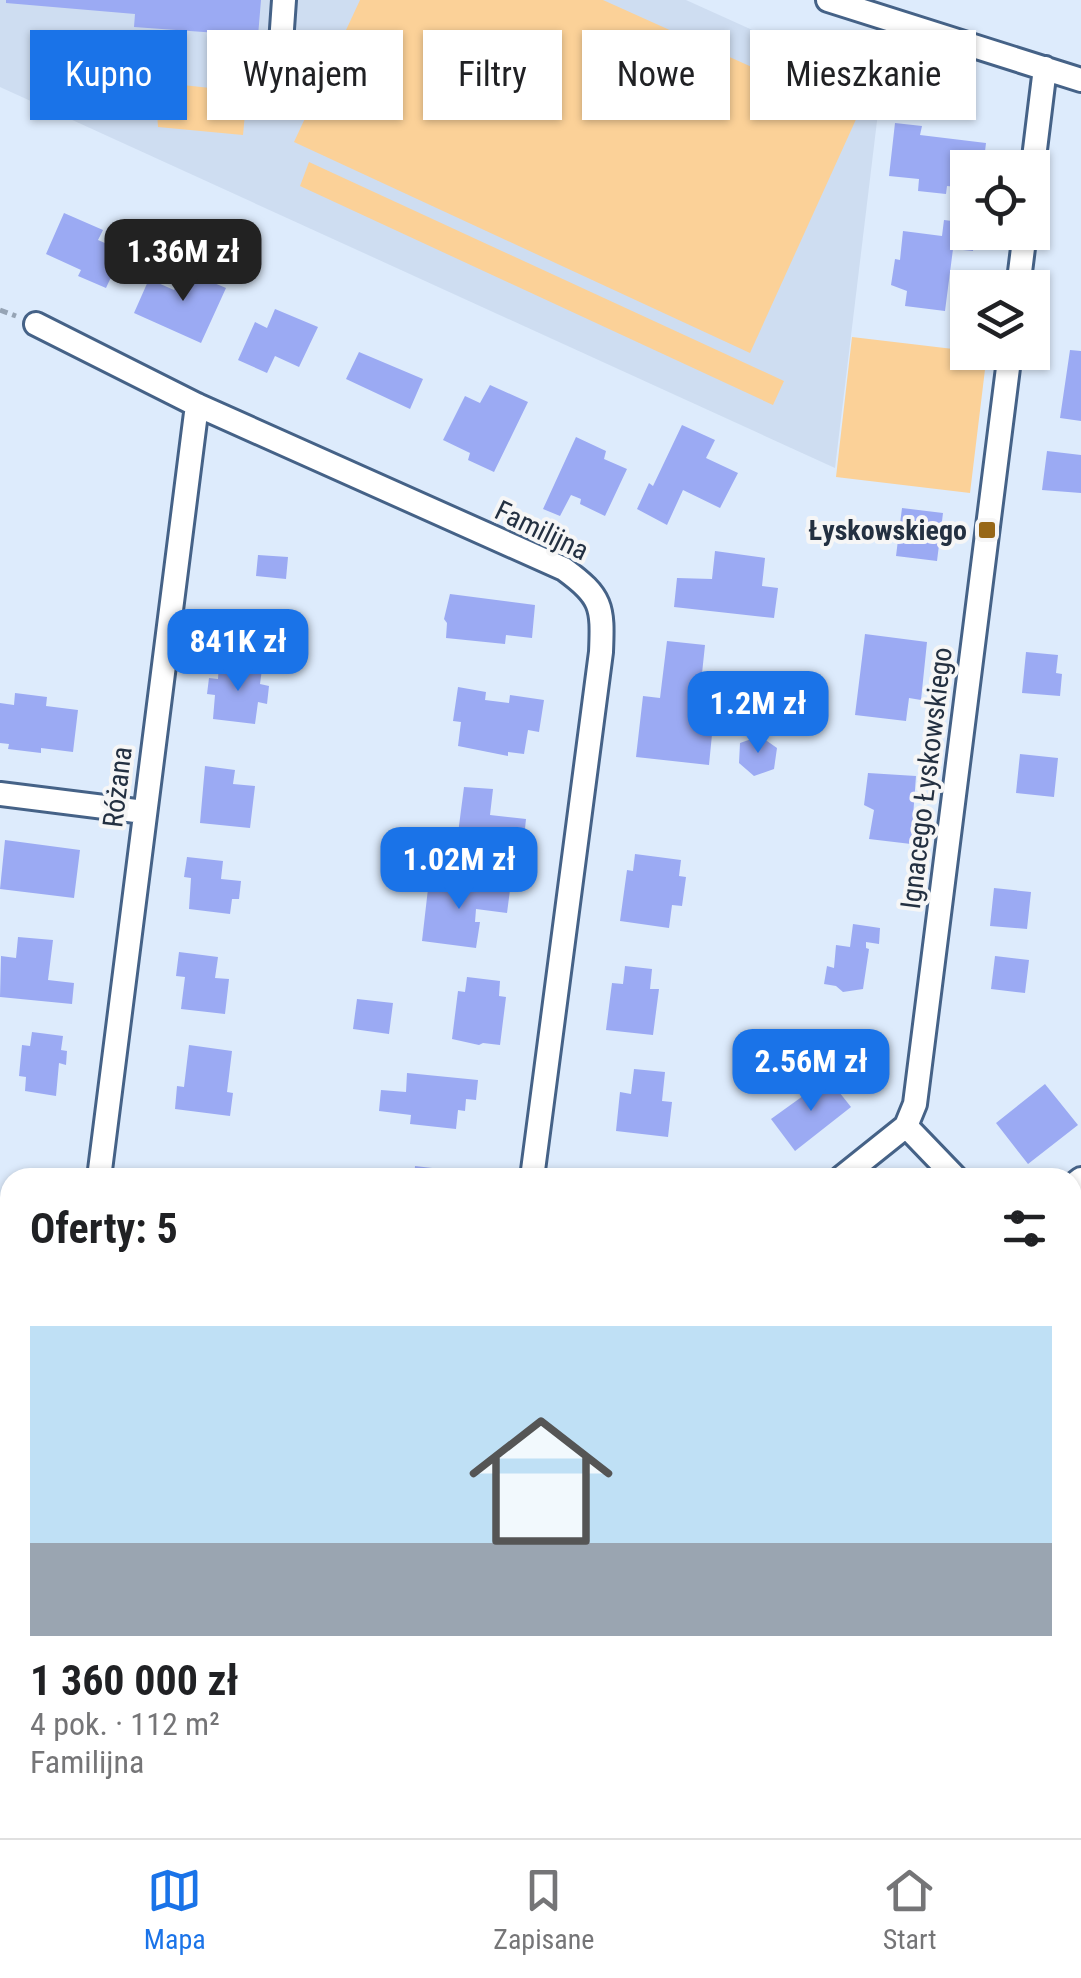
<!DOCTYPE html>
<html lang="pl">
<meta charset="utf-8">
<style>
:root{--surface:#fff;--page:#f6f6f6;--text:#202124;--muted:#757577;--line:#e0e0e0;--accent:#1a73e8}
body{margin:0;font-family:"Roboto Condensed",sans-serif;background:var(--page);color:var(--text);height:100vh;display:flex;flex-direction:column;font-size:38px;white-space:nowrap}
*{box-sizing:border-box;margin:0}
p{font-size:32px;color:var(--muted)}
.icon{flex:none;width:55px;height:55px;fill:none;stroke:currentColor;stroke-width:2;stroke-linecap:round;stroke-linejoin:round}
.map{position:relative;flex:1;overflow:hidden}
.sheet{position:absolute;left:0px;top:1168px;width:1082px;height:672px;display:flex;flex-direction:column;background:var(--surface);border-radius:30px 30px 0 0;box-shadow:0 2px 8px #0004}
.sheet>*{flex:none}
.top-card{position:absolute;left:30px;top:30px;width:1022px;height:90px;display:flex;gap:20px}
.fabs{position:absolute;left:950px;top:150px;display:grid;gap:20px}
.fabs a{display:grid;place-items:center;width:100px;height:100px;border-radius:0px;background:var(--surface);box-shadow:0 2px 8px #0004;font-size:50px}
.price{position:absolute;translate:-50% -85px;padding:0 22px;border-radius:20px;background:var(--accent);color:#fff;font-size:32px;line-height:65px;filter:drop-shadow(0 2px 5px #0008)}
.price::after{content:'';position:absolute;left:50%;top:60px;width:30px;height:22px;margin-left:-15px;background:inherit;clip-path:polygon(0 0,100% 0,50% 100%)}
.price.active{background:#222;color:#fff}
ul{padding:0;list-style:none}
li{display:grid;align-content:center;gap:20px;height:530px;padding:0 30px}
li+li{border-top:2px solid var(--line)}
li span{display:grid;place-items:center;height:310px;border-radius:0px;color:#555}
li>.icon{margin-inline-start:auto}
span .icon{width:180px;height:180px;fill:#fffc;stroke-width:1}
li b{font-size:42px}
h2{display:flex;justify-content:space-between;align-items:center;height:120px;padding:0 30px;font-size:42px}
.chip{padding:0 35px;border-radius:0px;background:var(--surface);box-shadow:0 2px 8px #0004;font-size:35px;line-height:90px}
.chip.active{background:var(--accent);color:#fff}
.menu{display:flex;justify-content:space-around;align-items:center;height:140px;border-top:2px solid var(--line);background:var(--surface);font-size:28px;color:var(--muted)}
.menu a{display:grid;justify-items:center;gap:5px}
.menu .active{color:var(--accent)}
.map>svg:first-child{display:block}
.built{fill:#ceddf1}
.green{fill:#fbd198}
.building{fill:#9baaf3}
.lines{fill:none;stroke-linecap:round;stroke-linejoin:round}
.lane-casing{stroke:#456287;stroke-width:16}
.street-casing{stroke:#456287;stroke-width:28}
.path{stroke:#96a4b5;stroke-width:5;stroke-dasharray:8 5;stroke-linecap:butt}
.lane{stroke:#fff;stroke-width:11}
.street{stroke:#fff;stroke-width:22}
.poi-dot{fill:#976717;stroke:#f6f6f6;stroke-width:4}
.labels{text-anchor:middle;stroke-width:8;stroke-linejoin:round;paint-order:stroke}
.street-label{font-size:28px;fill:#233041;stroke:#f6f6f6}
.poi-label{font-size:28px;font-weight:bold;fill:#233041;stroke:#f6f6f6;text-anchor:end}
</style>
<div class="map">
<svg width="1081" height="1838" viewBox="0 0 1081 1838">
<rect width="100%" height="100%" fill="#ddebfc"/>
<!-- built -->
<path class="built" d="M0,0H686L881,88L835,468L0,87Z"/>
<!-- green -->
<path class="green" d="M360,0H603L858,115L750,353L294,142Z
M155,82L247,92L243,135L158,127Z
M309,162L784,381L773,405L300,186Z
M852,337L987,353L970,493L836,477Z
M0,1280L10,1281V1477L0,1475Z
M0,1587H10V1830H671L669,1838H0Z"/>
<!-- building -->
<path class="building" d="M6,0H261L258,36L134,27L135,14L6,3Z
M235,63L255,64L254,79L233,77Z
M895,123L922,126L920,135L986,143L983,168H968V188L947,186L946,194L918,191L919,179L889,176Z
M64,213L103,230L98,240L123,251L106,288L78,276L81,270L46,254Z
M944,220L968,223V232H975L973,251L953,249L945,311L905,306L907,291L891,285L895,259L900,260L903,231L942,236Z
M191,267L204,269L209,275L207,280L226,288L201,343L134,313L149,279L174,290L184,269L189,271Z
M275,309L318,327L299,367L275,356L267,373L238,360L255,322L267,328Z
M1070,350L1081,351V421L1060,418Z
M359,352L423,379L410,409L346,379Z
M490,385L528,402L494,472L468,460L470,453L443,440L465,396L480,403Z
M682,425L715,440L706,458L738,473L720,508L683,490L667,525L637,509L649,483L653,486Z
M576,437L606,451L604,459L627,469L605,516L580,504L581,499L571,495L560,516L543,509Z
M1047,451L1081,455V493L1042,490Z
M902,508L943,513L937,561L896,556Z
M715,551L765,558L762,586L778,588L774,618L674,607L677,578L712,579Z
M258,555L288,557L286,579L256,576Z
M450,594L535,605L532,638L506,635L505,644L446,638L447,623L444,619Z
M865,634L927,642L921,700L909,698L906,721L855,715Z
M667,641L705,645L699,702L715,704L709,765L636,757L643,696L660,698Z
M1026,652L1058,655L1056,673L1062,674L1060,696L1022,693Z
M219,664L262,669L260,684L269,686L267,704L258,702L255,724L213,719L215,695L207,694L209,678L218,679Z
M458,687L486,692L485,700L509,703L510,695L544,700L539,732L528,730L524,754L508,752V756L458,746L461,722L453,721Z
M15,693L47,697L46,706L78,710L73,752L41,748V753L8,749L9,744L0,743V703L14,705Z
M760,736L777,748L774,769L754,776L739,763L740,743Z
M1020,754L1058,758L1054,797L1016,793Z
M205,766L235,770L233,784L255,786L250,828L200,823Z
M868,773L916,776L911,844L869,839L874,810L864,805Z
M464,787L493,789L490,815L526,819L522,857L456,849Z
M5,840L80,850L74,898L0,889Z
M635,854L681,860L679,876L686,877L682,906L672,905L669,928L620,921L627,870L633,871Z
M187,857L223,861L221,879L241,881L239,899H232L230,914L189,909L191,878L184,877Z
M429,880L510,890L507,913L476,909L475,922H480L476,948L422,941Z
M994,888L1031,892L1027,929L990,926Z
M853,924L880,928L879,944L866,942V948L869,949L863,989L843,992L836,986L824,984L827,966L834,968L836,945L850,947Z
M18,937L53,940L48,980L74,983L72,1004L0,997L1,956L16,958Z
M179,952L218,957L215,978L229,979L225,1014L181,1009L185,977L176,976Z
M995,956L1029,960L1025,993L991,989Z
M625,966L652,969L650,989H659L653,1035L606,1030L612,983L623,984Z
M467,977L500,981L499,996L506,997L500,1045L483,1043L479,1045L452,1039L458,991L465,992Z
M357,999L393,1003L389,1034L353,1029Z
M32,1032L63,1036L61,1050L67,1051L66,1065L59,1063L56,1096L25,1091L26,1077L19,1076L22,1045L30,1046Z
M189,1045L232,1051L227,1092L233,1093L230,1116L175,1109L177,1086L184,1087Z
M634,1069L665,1072L662,1101L672,1102L668,1137L616,1131L620,1092L631,1094Z
M407,1073L478,1080L476,1100L466,1099L465,1111L458,1110L456,1129L410,1124L411,1115L379,1111L381,1090L406,1092Z
M828,1078L851,1107L795,1151L771,1119Z
M1045,1084L1078,1125L1028,1164L996,1123Z
M415,1166L475,1173L474,1178H414Z
M1081,1378V1414L1072,1403V1384Z"/>
<g class="lines">
<defs>
<path id="lane" d="M1028,1830L1031,1838"/>
<path id="street" d="M828,0L1081,80
M279,72L284,0
M1032,174L1045,68
M1018,288L1025,232
M36,324L197,405L564,569C602,597 603,606 601,652L532,1178
M0,794L144,812
M906,1126L956,1178
M99,1178L197,405
M841,1178L906,1126L915,1104L1010,352
M1072,1186L1081,1179
M0,1258L10,1259
M1072,1708L1081,1702
M687,1838L688,1830"/>
</defs>
<!-- lane casing -->
<use href="#lane" class="lane-casing"/>
<!-- street casing -->
<use href="#street" class="street-casing"/>
<!-- path -->
<path class="path" d="M816,56L882,46
M0,310L16,316
M1072,1745L1081,1747
M844,1838L902,1831L939,1838
M969,1838L970,1830"/>
<!-- lane -->
<use href="#lane" class="lane"/>
<!-- street -->
<use href="#street" class="street"/>
</g>
<!-- markers -->
<rect class="poi-dot" x="977" y="520" width="20" height="20" rx="5"/>
<g class="labels">
<!-- street labels -->
<g class="street-label">
<text transform="translate(542 530) rotate(26)" y="10">Familijna</text>
<text transform="translate(926 778) rotate(-83)" y="10">Ignacego Łyskowskiego</text>
<text transform="translate(117 787) rotate(-83)" y="10">Różana</text>
</g>
<!-- poi labels -->
<g class="poi-label">
<text x="967" y="540">Łyskowskiego</text>
</g>
</g>
</svg>
<div class="fabs">
<a><svg class="icon" aria-label="locate" viewBox="0 0 24 24"><circle cx="12" cy="12" r="6"/><path d="M12 2v4M12 18v4M2 12h4M18 12h4"/></svg></a>
<a><svg class="icon" aria-label="layers" viewBox="0 0 24 24"><path d="M12 4l9 5-9 5-9-5zM3 14l9 5 9-5"/></svg></a>
</div>
<b class="price active" style="left:183px;top:304px">1.36M zł</b>
<b class="price" style="left:238px;top:694px">841K zł</b>
<b class="price" style="left:758px;top:756px">1.2M zł</b>
<b class="price" style="left:459px;top:912px">1.02M zł</b>
<b class="price" style="left:811px;top:1114px">2.56M zł</b>
<div class="top-card">
<a class="chip active">Kupno</a>
<a class="chip">Wynajem</a>
<a class="chip">Filtry</a>
<a class="chip">Nowe</a>
<a class="chip">Mieszkanie</a>
</div>
<section class="sheet">
<h2>Oferty: 5<svg class="icon" aria-label="filters" viewBox="0 0 24 24"><path d="M4 7h16M4 17h16"/><circle cx="9" cy="7" r="2"/><circle cx="15" cy="17" r="2"/></svg></h2>
<ul>
<li><span style="background:linear-gradient(#bfe0f5 70%,#9aa5b1 0)"><svg class="icon" aria-label="home" viewBox="0 0 24 24"><path d="M3 11l9-7 9 7M6 9v11h12V9"/></svg></span><div><b>1 360 000 zł</b><p>4 pok. · 112 m²</p><p>Familijna</p></div></li>
</ul>
</section>
</div>
<nav class="menu">
<a class="active"><svg class="icon" aria-label="map" viewBox="0 0 24 24"><path d="M3 6l6-2 6 2 6-2v14l-6 2-6-2-6 2zM9 4v14M15 6v14"/></svg>Mapa</a>
<a><svg class="icon" aria-label="saved" viewBox="0 0 24 24"><path d="M7 4h10v16l-5-4-5 4z"/></svg>Zapisane</a>
<a><svg class="icon" aria-label="home" viewBox="0 0 24 24"><path d="M3 11l9-7 9 7M6 9v11h12V9"/></svg>Start</a>
</nav>
